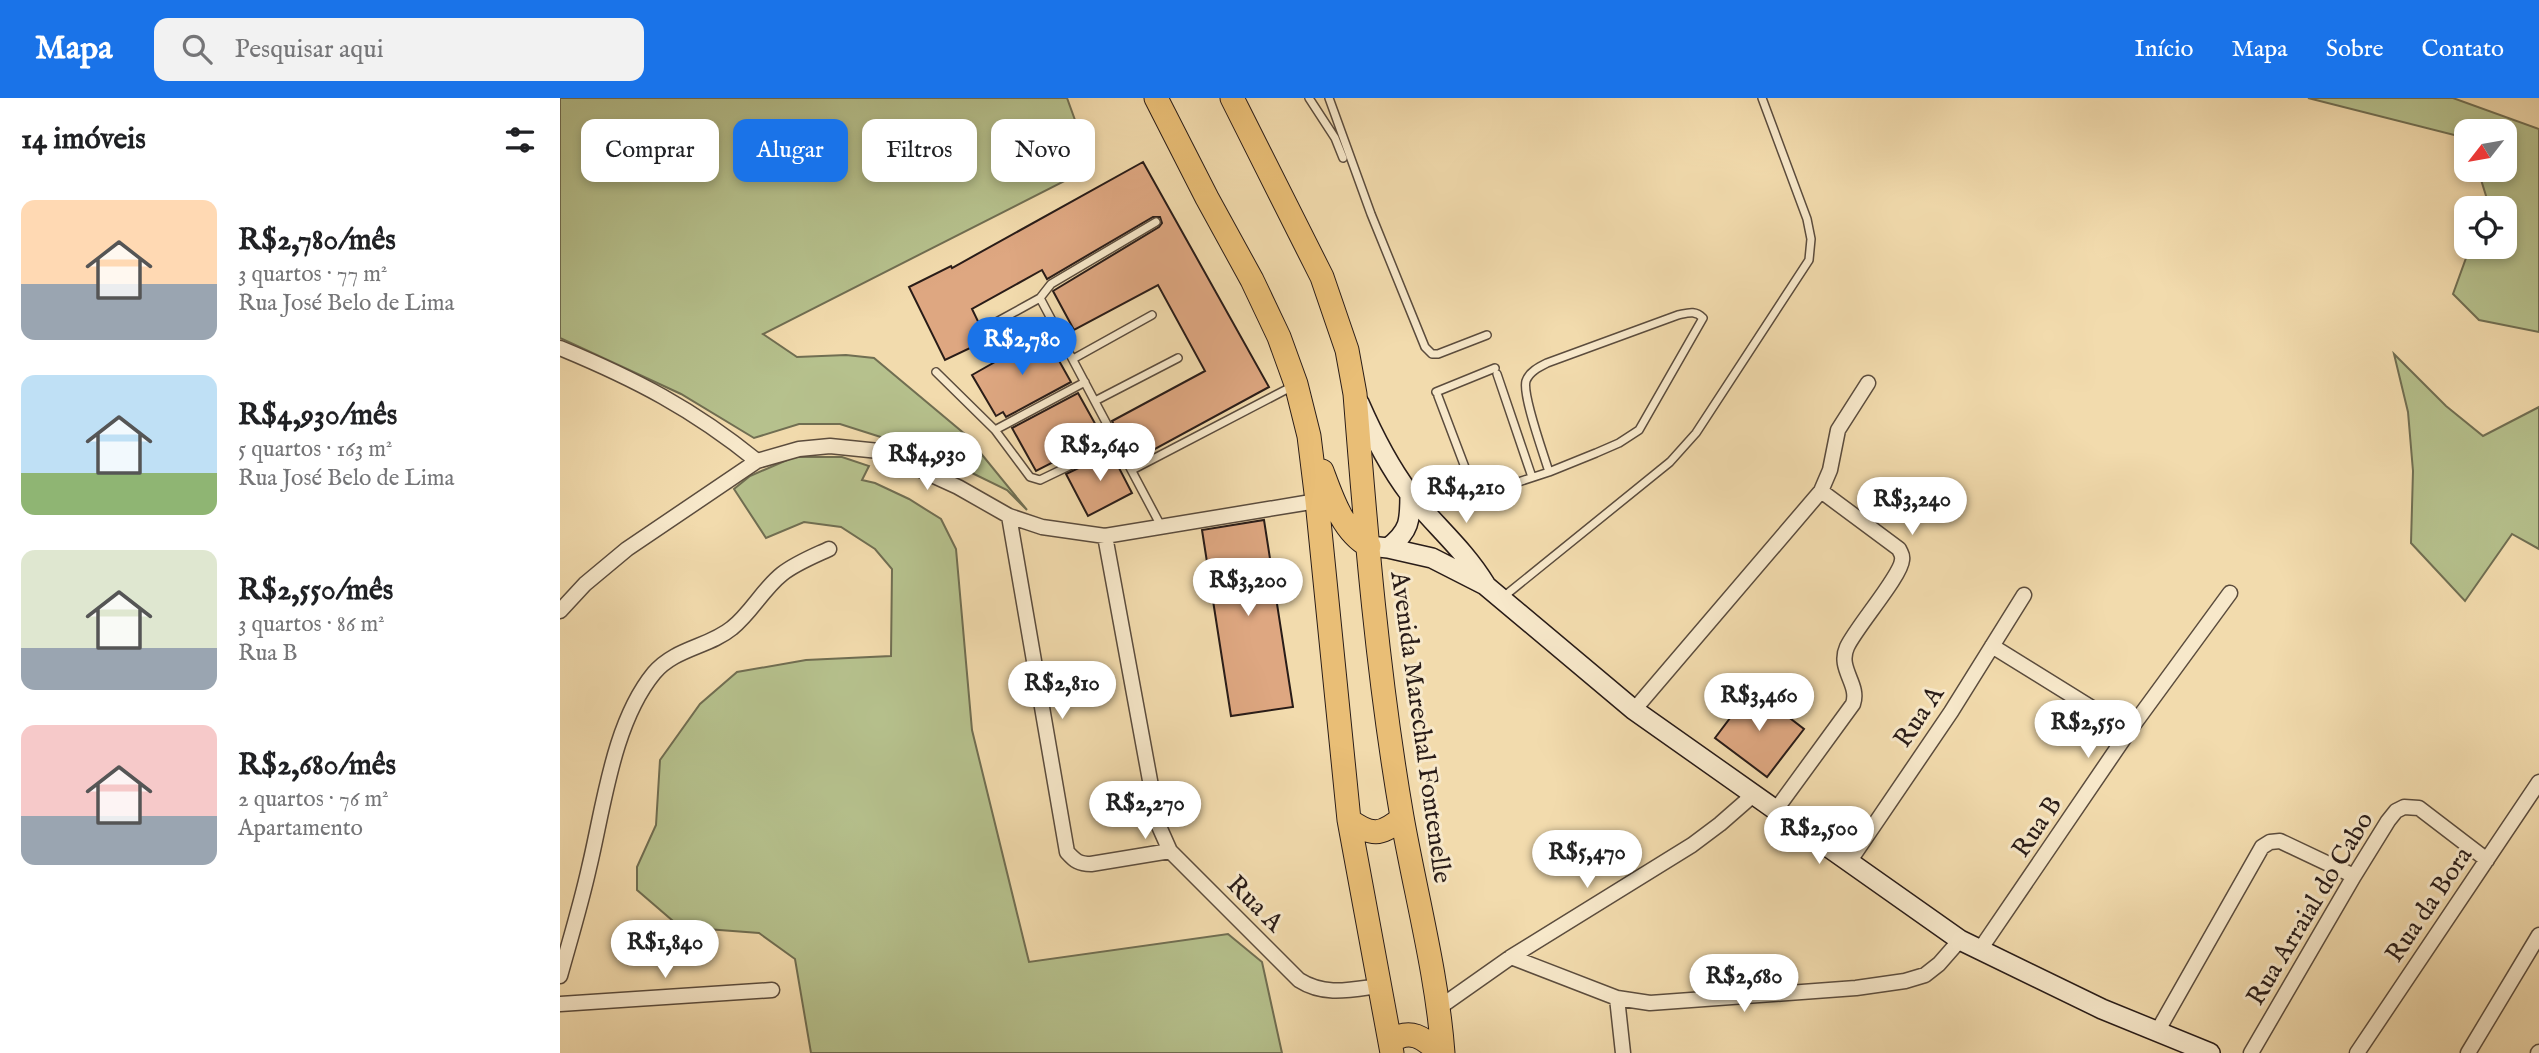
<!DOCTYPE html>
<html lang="pt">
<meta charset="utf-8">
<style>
:root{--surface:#fff;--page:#f2f2f2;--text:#202124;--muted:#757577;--accent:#1a73e8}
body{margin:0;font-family:"IM FELL English",serif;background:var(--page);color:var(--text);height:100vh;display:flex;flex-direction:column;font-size:26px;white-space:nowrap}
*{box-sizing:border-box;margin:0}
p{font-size:23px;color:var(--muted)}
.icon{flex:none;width:38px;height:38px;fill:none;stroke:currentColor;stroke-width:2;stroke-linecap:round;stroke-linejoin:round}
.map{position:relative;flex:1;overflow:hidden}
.panel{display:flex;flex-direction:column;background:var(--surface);width:560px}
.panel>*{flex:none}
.banner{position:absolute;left:21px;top:21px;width:665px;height:63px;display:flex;gap:14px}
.needle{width:46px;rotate:239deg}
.tools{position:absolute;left:1894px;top:21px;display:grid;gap:14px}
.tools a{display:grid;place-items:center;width:63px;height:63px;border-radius:14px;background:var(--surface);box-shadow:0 4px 10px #0003;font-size:35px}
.price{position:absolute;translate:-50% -60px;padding:0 16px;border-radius:24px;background:#fff;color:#222;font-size:23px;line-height:46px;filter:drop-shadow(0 2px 4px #0008)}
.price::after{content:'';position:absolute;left:50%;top:42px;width:21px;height:16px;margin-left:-10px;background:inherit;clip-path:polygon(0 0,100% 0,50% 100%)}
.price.current{background:var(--accent);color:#fff}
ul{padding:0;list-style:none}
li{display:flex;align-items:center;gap:21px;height:175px;padding:0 21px}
li span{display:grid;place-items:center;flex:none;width:196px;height:140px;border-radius:14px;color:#555}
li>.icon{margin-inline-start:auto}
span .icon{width:84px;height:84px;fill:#fffc;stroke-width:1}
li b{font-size:30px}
h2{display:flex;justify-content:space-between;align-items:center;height:84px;padding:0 21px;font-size:30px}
.chip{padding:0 24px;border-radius:14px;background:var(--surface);box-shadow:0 4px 10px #0003;font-size:24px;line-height:63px}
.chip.current{background:var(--accent);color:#fff}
header{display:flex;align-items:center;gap:42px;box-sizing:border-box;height:98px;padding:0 35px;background:var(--accent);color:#fff}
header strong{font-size:33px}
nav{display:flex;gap:38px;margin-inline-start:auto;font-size:24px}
.search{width:490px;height:63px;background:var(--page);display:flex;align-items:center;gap:18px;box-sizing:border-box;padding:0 24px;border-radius:14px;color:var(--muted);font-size:26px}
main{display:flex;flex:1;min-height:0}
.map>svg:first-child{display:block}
.green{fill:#b6c18d;stroke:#706e52;stroke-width:2}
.building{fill:#dea781;stroke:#291c18;stroke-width:2}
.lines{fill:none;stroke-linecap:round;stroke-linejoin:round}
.service-casing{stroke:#5b4c3d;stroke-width:10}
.minor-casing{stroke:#5b4c3d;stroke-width:17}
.secondary-casing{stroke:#291c18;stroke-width:22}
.primary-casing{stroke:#291c18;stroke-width:25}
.service{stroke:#f7e8ca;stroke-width:7}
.minor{stroke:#f7e8ca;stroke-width:14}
.secondary{stroke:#f7e8ca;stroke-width:19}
.primary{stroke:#e9be76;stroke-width:23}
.labels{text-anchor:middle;stroke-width:6;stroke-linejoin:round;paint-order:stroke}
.street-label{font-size:26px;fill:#291c18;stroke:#f7e8ca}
</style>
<header>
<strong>Mapa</strong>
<div class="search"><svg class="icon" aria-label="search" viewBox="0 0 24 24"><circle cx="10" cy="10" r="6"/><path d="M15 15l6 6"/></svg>Pesquisar aqui</div>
<nav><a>Início</a><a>Mapa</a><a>Sobre</a><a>Contato</a></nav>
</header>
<main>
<section class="panel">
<h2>14 imóveis<svg class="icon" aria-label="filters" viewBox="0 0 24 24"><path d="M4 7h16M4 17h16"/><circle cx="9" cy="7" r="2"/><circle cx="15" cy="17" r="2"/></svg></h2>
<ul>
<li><span style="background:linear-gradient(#ffd9b3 60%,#9aa5b1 0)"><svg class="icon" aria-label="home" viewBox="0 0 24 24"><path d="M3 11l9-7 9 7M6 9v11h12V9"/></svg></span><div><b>R$2,780/mês</b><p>3 quartos · 77 m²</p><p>Rua José Belo de Lima</p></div></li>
<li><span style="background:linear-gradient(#bfe0f5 70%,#8fb573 0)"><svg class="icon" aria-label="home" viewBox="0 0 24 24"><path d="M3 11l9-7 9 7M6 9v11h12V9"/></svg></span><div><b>R$4,930/mês</b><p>5 quartos · 163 m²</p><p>Rua José Belo de Lima</p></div></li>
<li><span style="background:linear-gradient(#dfe7d0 70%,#9aa5b1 0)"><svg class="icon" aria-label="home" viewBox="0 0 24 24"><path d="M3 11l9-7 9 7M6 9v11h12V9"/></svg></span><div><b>R$2,550/mês</b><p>3 quartos · 86 m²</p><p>Rua B</p></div></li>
<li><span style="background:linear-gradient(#f6c9c9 65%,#9aa5b1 0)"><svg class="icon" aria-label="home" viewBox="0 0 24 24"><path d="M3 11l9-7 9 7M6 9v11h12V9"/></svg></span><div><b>R$2,680/mês</b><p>2 quartos · 76 m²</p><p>Apartamento</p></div></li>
</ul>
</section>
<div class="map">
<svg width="1979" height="955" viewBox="0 0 1979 955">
<rect width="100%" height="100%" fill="#f2dbad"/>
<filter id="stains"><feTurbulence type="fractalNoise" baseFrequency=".00286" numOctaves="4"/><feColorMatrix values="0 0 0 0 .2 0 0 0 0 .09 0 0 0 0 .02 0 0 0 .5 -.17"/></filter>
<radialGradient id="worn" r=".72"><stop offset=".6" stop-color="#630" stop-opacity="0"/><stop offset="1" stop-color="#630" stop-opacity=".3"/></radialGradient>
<!-- green -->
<path class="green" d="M0,0H507L532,69L203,236L237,259L286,257L314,260L406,337L467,412L447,392L410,374L327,341L280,326H239L194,340L121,296L0,240Z
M1748,0H1893L1979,31V234L1919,222L1893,196L1910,149H1944V110H1924L1927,101L1918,72H1944V33H1906V40Z
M1834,256L1886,308L1923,338L1979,309V451L1952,436L1905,503L1851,445L1853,373L1848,314Z
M234,359H282L309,368L302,382L315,385L349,401L381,421L396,451L412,632L469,864L668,836L702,864L722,955H251L235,861L199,835L120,829L77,792V769L96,727L100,662L140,606L177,574L246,562L331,558L332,471L315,451L281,429L244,424L206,440L174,391L190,378Z"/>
<!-- building -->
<path class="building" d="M583,64L709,289L573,363L552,323L645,273L598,187L514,232L493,193L599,129L602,125L600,119H593L487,181L482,172L412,211L427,242L385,262L349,189L391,168L392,170Z
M484,236L511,284L446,319L443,314L436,318L412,277Z
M518,295L538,331L542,329L549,342L501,365L499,361L476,373L452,330Z
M554,353L563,369L559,370L572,395L528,418L506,376Z
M704,422L733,609L671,618L642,432Z
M1192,591L1244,631L1207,679L1155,640Z"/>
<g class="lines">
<defs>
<path id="service" d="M749,0L775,40L783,60
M769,0L811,116L865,249L872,256H878L927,237
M480,200L601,428
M431,227L480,200L491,186L596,124
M513,261L592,217
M376,274L435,332L470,379L480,382L557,345
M937,276L972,379
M876,294L935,270
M878,298L906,372L916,384L926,390L943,389L989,374L1036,355L1059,345L1079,332L1143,220C1135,212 1128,215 1118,217L987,265C979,269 969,274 966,283C962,297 984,357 989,374
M535,303L618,260
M435,332L525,284
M572,372L733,288
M942,500L1110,364L1136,335L1249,162L1251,141L1247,121L1202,0"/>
<path id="minor" d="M0,250C75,281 133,311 197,363
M449,418L507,754C515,763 519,766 531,766L610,753
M545,438L598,726L610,753L739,882C764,898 789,892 818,888
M0,513L25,486L67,451L197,363L239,351L270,348L319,353L398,389L449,418L482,429L545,438L757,403
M1432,548L1569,633
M1074,612L1261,393L1270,372L1278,332L1308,285
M1215,713L1293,606C1300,586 1277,571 1287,549C1297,528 1341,478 1342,462C1343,457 1341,456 1339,451L1261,393
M1289,764L1391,614L1464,497
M1419,853L1569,633L1670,495
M951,859L1057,900L1090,905L1296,890L1345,883L1365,877L1379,866L1400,842
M0,878C10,842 21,806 29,770C44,708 53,625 94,575C115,550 149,549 172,530C191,515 203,491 222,476C236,465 254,458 269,451
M1057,900L1063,955
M0,906L212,892
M880,909L951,859L1132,747L1160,726L1192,698
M1597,934L1702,749L1710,744L1720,743L1794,778
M1691,955L1794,778L1828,723L1836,713L1844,709L1859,710L1927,762
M1797,955L1979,684
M1908,955L1979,837
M1978,955L1979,954"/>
<path id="secondary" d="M799,305C813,337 828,367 849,395C873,426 904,451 925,486
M809,448L828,450L872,460L925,487L1074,612L1400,842L1542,911L1650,955
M828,450C850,433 850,423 850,396"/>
<path id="primary" d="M596,0L647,100L692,182L719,239L736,286L749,338L757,403L789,722L832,955
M672,0L762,179L787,252L795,296C806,437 818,580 842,719C856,798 877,875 883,955
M762,373C772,400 783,434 809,448
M789,722C811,738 821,738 842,720
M830,944C850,929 864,940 880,955"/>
</defs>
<!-- service casing -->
<use href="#service" class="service-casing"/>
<!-- minor casing -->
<use href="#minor" class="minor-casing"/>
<!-- secondary casing -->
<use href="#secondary" class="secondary-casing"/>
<!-- primary casing -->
<use href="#primary" class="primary-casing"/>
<!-- service -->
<use href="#service" class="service"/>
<!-- minor -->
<use href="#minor" class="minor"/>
<!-- secondary -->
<use href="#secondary" class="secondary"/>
<!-- primary -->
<use href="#primary" class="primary"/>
</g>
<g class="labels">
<!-- street labels -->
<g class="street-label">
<text transform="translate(1358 618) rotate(-56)" y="9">Rua A</text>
<text transform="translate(862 629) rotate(82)" y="9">Avenida Marechal Fontenelle</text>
<text transform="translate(1476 728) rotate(-56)" y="9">Rua B</text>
<text transform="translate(696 805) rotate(45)" y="9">Rua A</text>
<text transform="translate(1868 806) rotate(-56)" y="9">Rua da Bora</text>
<text transform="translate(1749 810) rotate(-59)" y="9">Rua Arraial do Cabo</text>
</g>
</g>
<rect width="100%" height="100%" filter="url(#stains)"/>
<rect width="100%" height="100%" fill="url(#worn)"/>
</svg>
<div class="tools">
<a><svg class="needle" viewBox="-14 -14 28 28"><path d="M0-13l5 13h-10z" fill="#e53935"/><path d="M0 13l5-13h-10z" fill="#757577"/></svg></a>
<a><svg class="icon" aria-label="locate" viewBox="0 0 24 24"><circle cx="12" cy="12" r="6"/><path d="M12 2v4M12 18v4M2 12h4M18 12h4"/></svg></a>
</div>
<b class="price current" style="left:462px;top:279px">R$2,780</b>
<b class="price" style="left:540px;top:385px">R$2,640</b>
<b class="price" style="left:367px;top:394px">R$4,930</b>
<b class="price" style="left:906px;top:427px">R$4,210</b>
<b class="price" style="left:1352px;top:439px">R$3,240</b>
<b class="price" style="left:688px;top:520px">R$3,200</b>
<b class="price" style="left:502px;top:623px">R$2,810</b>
<b class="price" style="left:1199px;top:635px">R$3,460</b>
<b class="price" style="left:1528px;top:662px">R$2,550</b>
<b class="price" style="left:585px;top:743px">R$2,270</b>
<b class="price" style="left:1259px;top:768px">R$2,500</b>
<b class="price" style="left:1027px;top:792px">R$5,470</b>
<b class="price" style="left:105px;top:882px">R$1,840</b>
<b class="price" style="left:1184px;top:916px">R$2,680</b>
<div class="banner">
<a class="chip">Comprar</a>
<a class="chip current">Alugar</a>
<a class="chip">Filtros</a>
<a class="chip">Novo</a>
</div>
</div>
</main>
